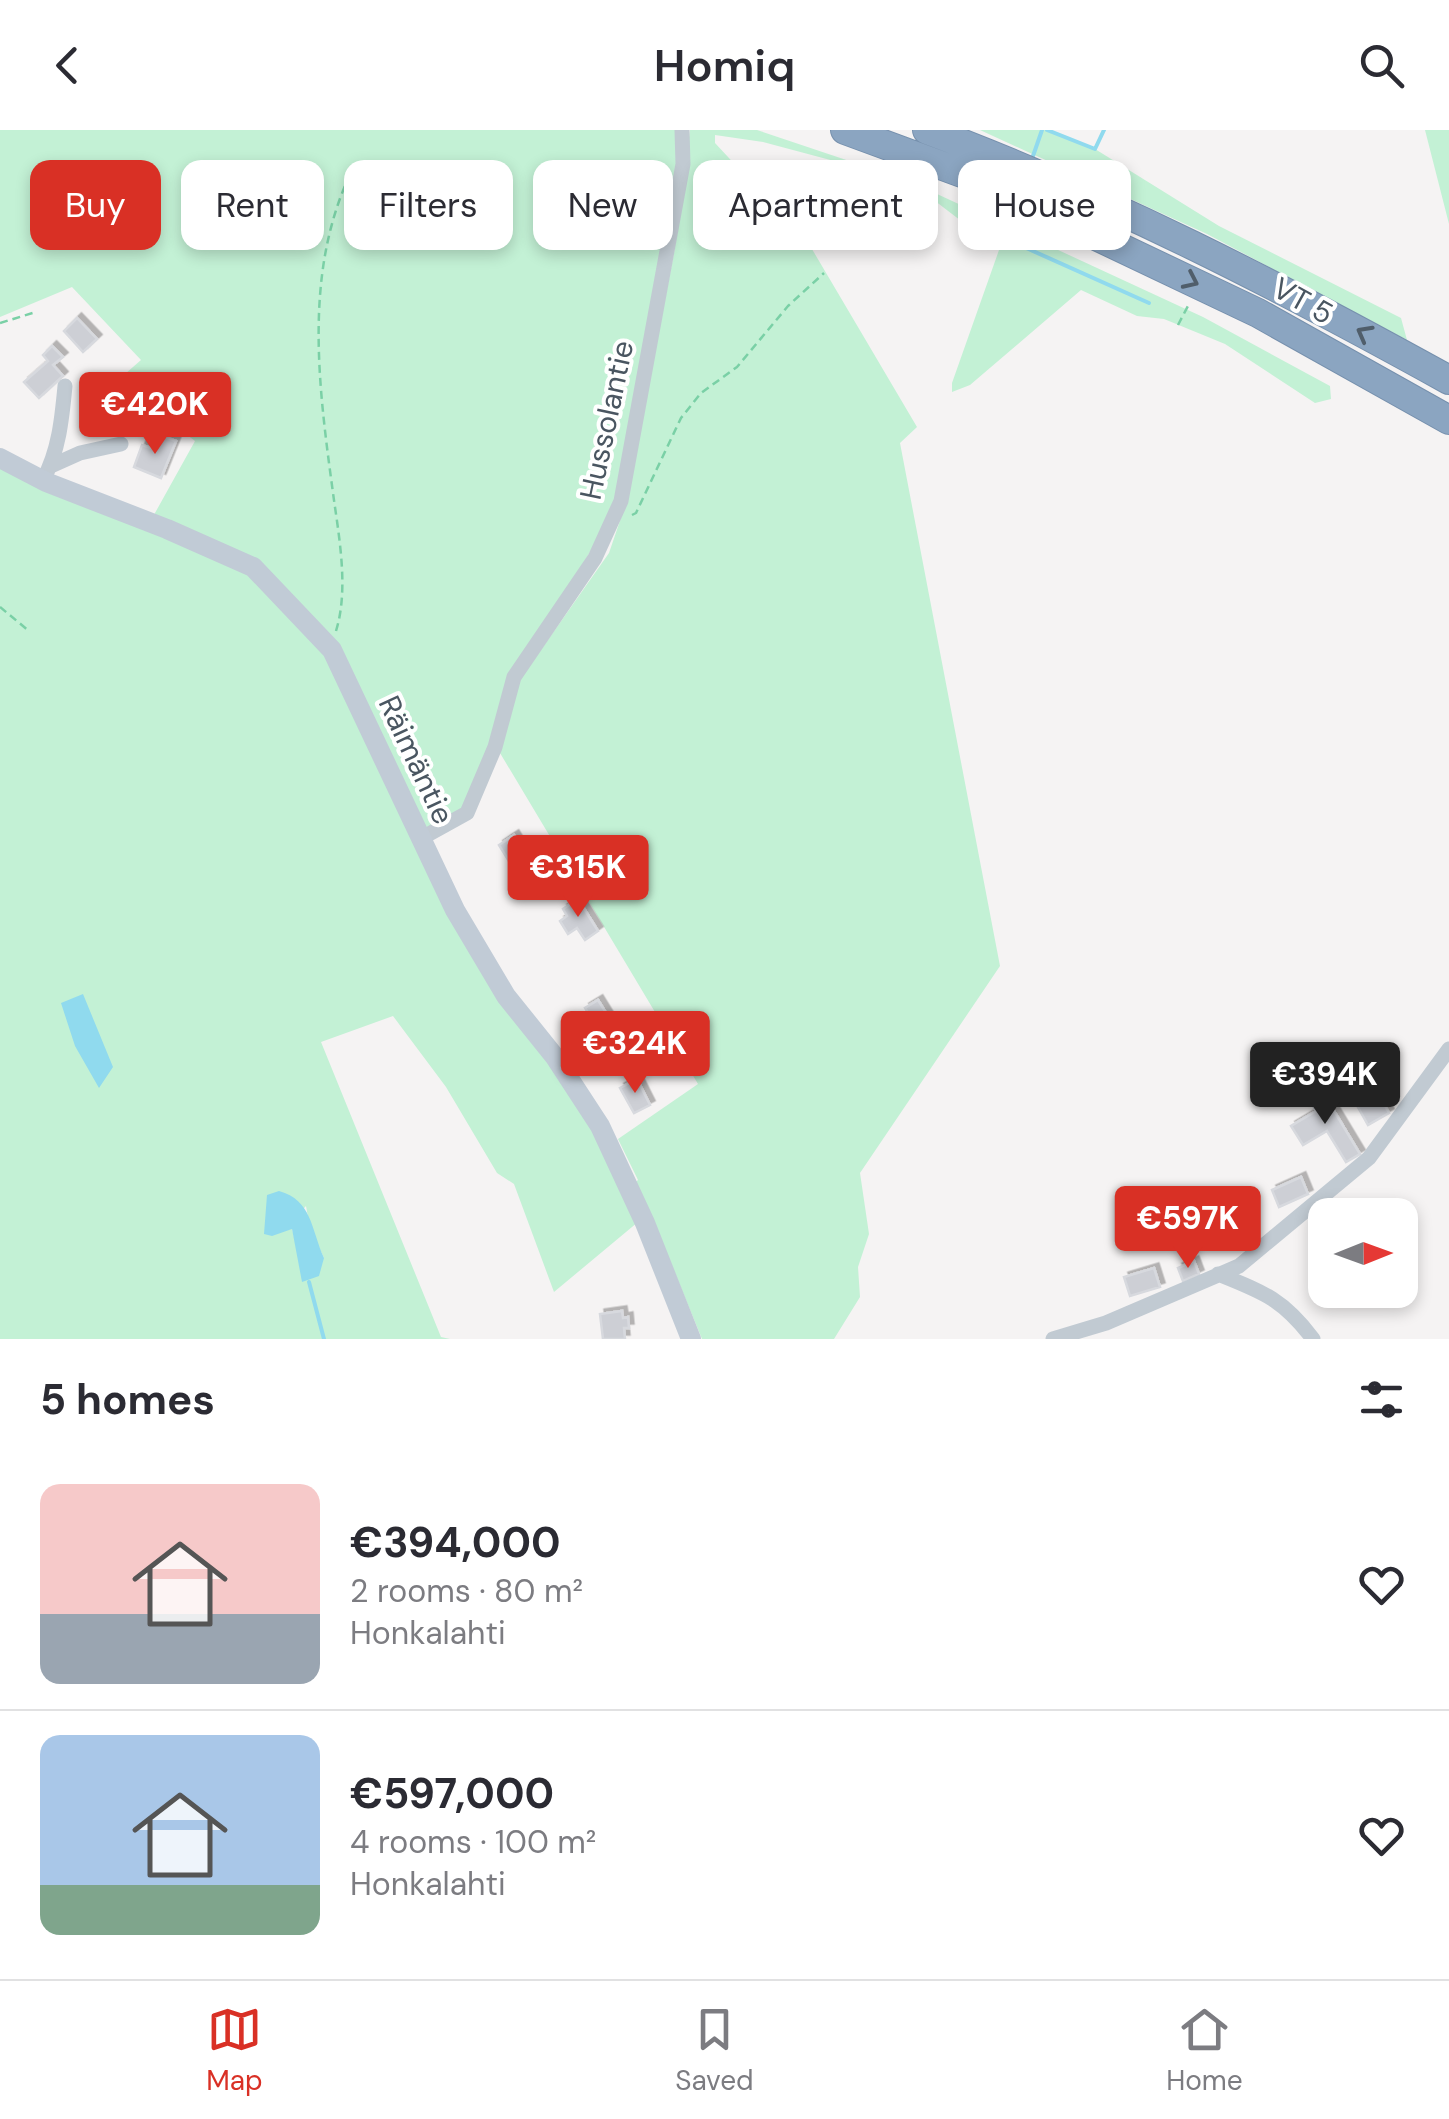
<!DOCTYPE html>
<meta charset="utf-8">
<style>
:root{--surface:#fff;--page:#f2f2f3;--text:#2b2b33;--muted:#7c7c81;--line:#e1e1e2;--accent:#d93025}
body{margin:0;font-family:"DM Sans",sans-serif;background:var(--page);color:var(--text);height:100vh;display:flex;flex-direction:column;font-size:38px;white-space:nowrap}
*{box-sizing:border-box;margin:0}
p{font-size:32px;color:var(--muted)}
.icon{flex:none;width:55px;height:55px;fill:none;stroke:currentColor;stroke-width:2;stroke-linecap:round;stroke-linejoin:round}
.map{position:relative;height:1209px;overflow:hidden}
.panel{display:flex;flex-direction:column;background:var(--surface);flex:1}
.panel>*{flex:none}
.banner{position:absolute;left:30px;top:30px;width:1390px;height:90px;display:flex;gap:20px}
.needle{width:65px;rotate:89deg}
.tools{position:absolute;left:1308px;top:1068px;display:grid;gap:20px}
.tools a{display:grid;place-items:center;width:110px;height:110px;border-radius:20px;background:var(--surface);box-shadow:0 5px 15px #0003;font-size:50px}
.price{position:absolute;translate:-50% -85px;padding:0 22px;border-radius:10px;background:var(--accent);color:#fff;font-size:32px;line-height:65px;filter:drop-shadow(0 2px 5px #0008)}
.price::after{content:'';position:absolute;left:50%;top:60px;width:30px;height:22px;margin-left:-15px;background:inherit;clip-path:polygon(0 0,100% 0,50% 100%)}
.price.on{background:#222;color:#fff}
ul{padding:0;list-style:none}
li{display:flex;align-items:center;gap:30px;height:250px;padding:0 40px}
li+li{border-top:2px solid var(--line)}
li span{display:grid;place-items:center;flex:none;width:280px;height:200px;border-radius:20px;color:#555}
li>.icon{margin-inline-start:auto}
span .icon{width:120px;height:120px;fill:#fffc;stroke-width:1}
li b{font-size:42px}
h2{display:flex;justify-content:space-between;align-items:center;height:120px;padding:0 40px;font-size:42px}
.chip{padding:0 35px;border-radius:20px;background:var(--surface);box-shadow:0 5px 15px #0003;font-size:35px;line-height:90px}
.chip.on{background:var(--accent);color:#fff}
header{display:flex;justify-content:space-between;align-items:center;height:130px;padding:0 40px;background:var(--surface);font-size:45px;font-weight:600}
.dock{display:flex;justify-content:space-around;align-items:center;height:140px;border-top:2px solid var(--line);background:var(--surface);font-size:28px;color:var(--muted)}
.dock a{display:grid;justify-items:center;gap:5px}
.dock .on{color:var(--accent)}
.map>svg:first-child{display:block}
.green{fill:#c3f1d5;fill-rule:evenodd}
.water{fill:#90daee}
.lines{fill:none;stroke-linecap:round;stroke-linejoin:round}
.stream{stroke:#90daee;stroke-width:4}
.building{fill:#cdcfd5;stroke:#d7d9de;stroke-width:2.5;filter:url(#shadow)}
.highway-casing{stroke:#7690ad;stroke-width:30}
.path{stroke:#7ad0a6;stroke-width:2.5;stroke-dasharray:8 5;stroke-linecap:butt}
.street{stroke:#c1cad2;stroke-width:15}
.secondary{stroke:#c1cbd6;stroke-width:20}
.highway{stroke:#8ba5c1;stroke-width:28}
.oneway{stroke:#505e6b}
.labels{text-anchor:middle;stroke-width:8;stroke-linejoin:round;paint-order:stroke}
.street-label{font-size:30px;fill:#4a5661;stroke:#fff}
</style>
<header><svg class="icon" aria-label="back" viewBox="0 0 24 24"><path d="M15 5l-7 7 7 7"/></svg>Homiq<svg class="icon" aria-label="search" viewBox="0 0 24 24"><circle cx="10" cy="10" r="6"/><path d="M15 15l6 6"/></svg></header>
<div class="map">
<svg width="1449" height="1209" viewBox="0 0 1449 1209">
<defs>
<filter id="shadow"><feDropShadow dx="4.5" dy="-4.5" stdDeviation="0" flood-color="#0004"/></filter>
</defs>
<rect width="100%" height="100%" fill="#f5f3f3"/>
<!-- green -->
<path class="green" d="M0,0H682L621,371L514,547L467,683L420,710L629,1058L638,1050L618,1009L698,954L500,623L519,551L609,423L626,373L674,123L690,0H757L909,51L1203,187L1330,256L1331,269L1315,273L1225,214L1164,189L1137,186L1081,160L970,255L952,262V253L999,120L909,51L763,12L715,5V13L809,114L917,297L900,313L1000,836L860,1043L869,1104L858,1137L860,1167L834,1209H702L650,1082L554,1162L514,1054L497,1043L446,957L393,886L321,912L441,1207L450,1209H0V328L150,392L195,311L117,251L141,230L72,157L0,187ZM306,1076L310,1098L324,1128L297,1119L292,1099L284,1100Z
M980,0H1047L1095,19L1219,96L1401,188L1407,210L1207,104Z
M1425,0H1449V94Z"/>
<!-- water -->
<path class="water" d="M83,864L113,937L99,958L75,916L61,873Z
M279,1061C312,1070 311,1099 324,1128L319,1146L302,1152L292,1099L272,1106L264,1104L267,1065Z"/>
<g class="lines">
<!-- stream -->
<path class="stream" d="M1047,0L1095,19L1104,0
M1033,26L1042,0
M1014,82L1004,108L1149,173
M309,1152L324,1209"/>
</g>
<!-- building -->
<path class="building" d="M77,188L97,209L83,222L64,201Z
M52,216L63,227L53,235L63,246L39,268L24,252L48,231L43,225Z
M143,279L159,286L155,296L139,289Z
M159,305L176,311L161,348L134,337L142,315L154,319Z
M514,705L530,732L515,741L499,715Z
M578,769L598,801L585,810L577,798L568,804L560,791L567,786L563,779Z
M598,870L619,904L612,908L605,897L599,900L585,878Z
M646,919L656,929L642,942L633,932Z
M637,949L650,975L634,983L620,958Z
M1371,951L1389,983L1368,995L1350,963Z
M1322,961L1360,1024L1346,1032L1327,1001L1303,1015L1291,996L1316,981L1309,969Z
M1301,1047L1308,1064L1279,1077L1272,1060Z
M1194,1131L1199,1144L1183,1151L1178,1138Z
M1154,1138L1160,1157L1130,1166L1124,1147Z
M622,1181L623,1188L628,1187L629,1198H624L625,1209H603L600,1184Z"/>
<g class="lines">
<defs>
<path id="highway" d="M845,0L970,46L1258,183L1449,290
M927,0C1109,68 1279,156 1449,250"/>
</defs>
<!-- highway casing -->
<use href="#highway" class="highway-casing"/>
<!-- path -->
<path class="path" d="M0,193L36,182
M1178,195L1189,174
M632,385L636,383L681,288L701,263L737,237L788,176L824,143
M0,477L29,501
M336,501C349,459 339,407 333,363C319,259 304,150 347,51"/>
<!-- street -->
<path class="street" d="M51,336L80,323L121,314
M43,350C59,321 62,288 65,256
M420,709L467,683L495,617L514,547L595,428L621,371L683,34L682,0
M1218,1144C1263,1162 1283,1169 1313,1209
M1053,1209L1106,1193L1239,1136L1369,1028L1449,919"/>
<!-- secondary -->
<path class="secondary" d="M0,328L46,352L167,399L253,437L332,520L455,780L506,866L555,927L600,996L645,1093L691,1209"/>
<!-- highway -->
<use href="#highway" class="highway"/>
</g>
<!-- one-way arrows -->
<defs><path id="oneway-chevron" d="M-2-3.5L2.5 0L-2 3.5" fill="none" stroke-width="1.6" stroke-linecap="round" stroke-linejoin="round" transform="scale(2.5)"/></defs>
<g class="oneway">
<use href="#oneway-chevron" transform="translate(1191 151) rotate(25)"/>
<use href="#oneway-chevron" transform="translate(1364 203) rotate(-151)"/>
</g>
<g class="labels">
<!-- street labels -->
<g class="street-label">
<text transform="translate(1303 171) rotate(29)" y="10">VT 5</text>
<text transform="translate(607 290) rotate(-78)" y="10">Hussolantie</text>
<text transform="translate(416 630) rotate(65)" y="10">Räimäntie</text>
</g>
</g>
</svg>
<div class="tools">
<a><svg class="needle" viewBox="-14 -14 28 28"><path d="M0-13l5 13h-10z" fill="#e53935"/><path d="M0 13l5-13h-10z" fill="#7c7c81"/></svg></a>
</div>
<b class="price" style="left:155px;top:327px">€420K</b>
<b class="price" style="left:578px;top:790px">€315K</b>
<b class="price" style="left:635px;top:966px">€324K</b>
<b class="price on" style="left:1325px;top:997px">€394K</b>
<b class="price" style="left:1188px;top:1141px">€597K</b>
<div class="banner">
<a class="chip on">Buy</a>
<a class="chip">Rent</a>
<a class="chip">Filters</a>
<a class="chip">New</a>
<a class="chip">Apartment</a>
<a class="chip">House</a>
</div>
</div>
<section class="panel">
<h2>5 homes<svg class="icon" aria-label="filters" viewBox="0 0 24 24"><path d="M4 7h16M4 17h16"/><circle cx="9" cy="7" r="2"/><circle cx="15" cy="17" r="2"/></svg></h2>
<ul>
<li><span style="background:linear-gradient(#f6c9c9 65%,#9aa5b1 0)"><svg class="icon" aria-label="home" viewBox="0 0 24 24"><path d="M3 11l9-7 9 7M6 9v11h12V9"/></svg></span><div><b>€394,000</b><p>2 rooms · 80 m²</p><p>Honkalahti</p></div><svg class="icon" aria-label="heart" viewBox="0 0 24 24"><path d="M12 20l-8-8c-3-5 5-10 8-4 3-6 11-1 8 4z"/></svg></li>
<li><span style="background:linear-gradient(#a9c7e8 75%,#7fa58c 0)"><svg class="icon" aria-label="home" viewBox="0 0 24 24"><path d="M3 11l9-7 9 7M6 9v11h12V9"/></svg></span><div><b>€597,000</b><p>4 rooms · 100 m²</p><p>Honkalahti</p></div><svg class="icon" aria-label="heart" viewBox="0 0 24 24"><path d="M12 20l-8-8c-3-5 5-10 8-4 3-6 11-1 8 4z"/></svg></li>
</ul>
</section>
<nav class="dock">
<a class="on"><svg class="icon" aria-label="map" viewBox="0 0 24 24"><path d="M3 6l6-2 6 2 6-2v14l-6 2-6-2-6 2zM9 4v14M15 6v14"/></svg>Map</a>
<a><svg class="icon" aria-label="saved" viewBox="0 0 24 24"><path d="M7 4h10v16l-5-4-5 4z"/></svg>Saved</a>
<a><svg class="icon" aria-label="home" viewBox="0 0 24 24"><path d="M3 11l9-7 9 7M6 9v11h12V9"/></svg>Home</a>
</nav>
